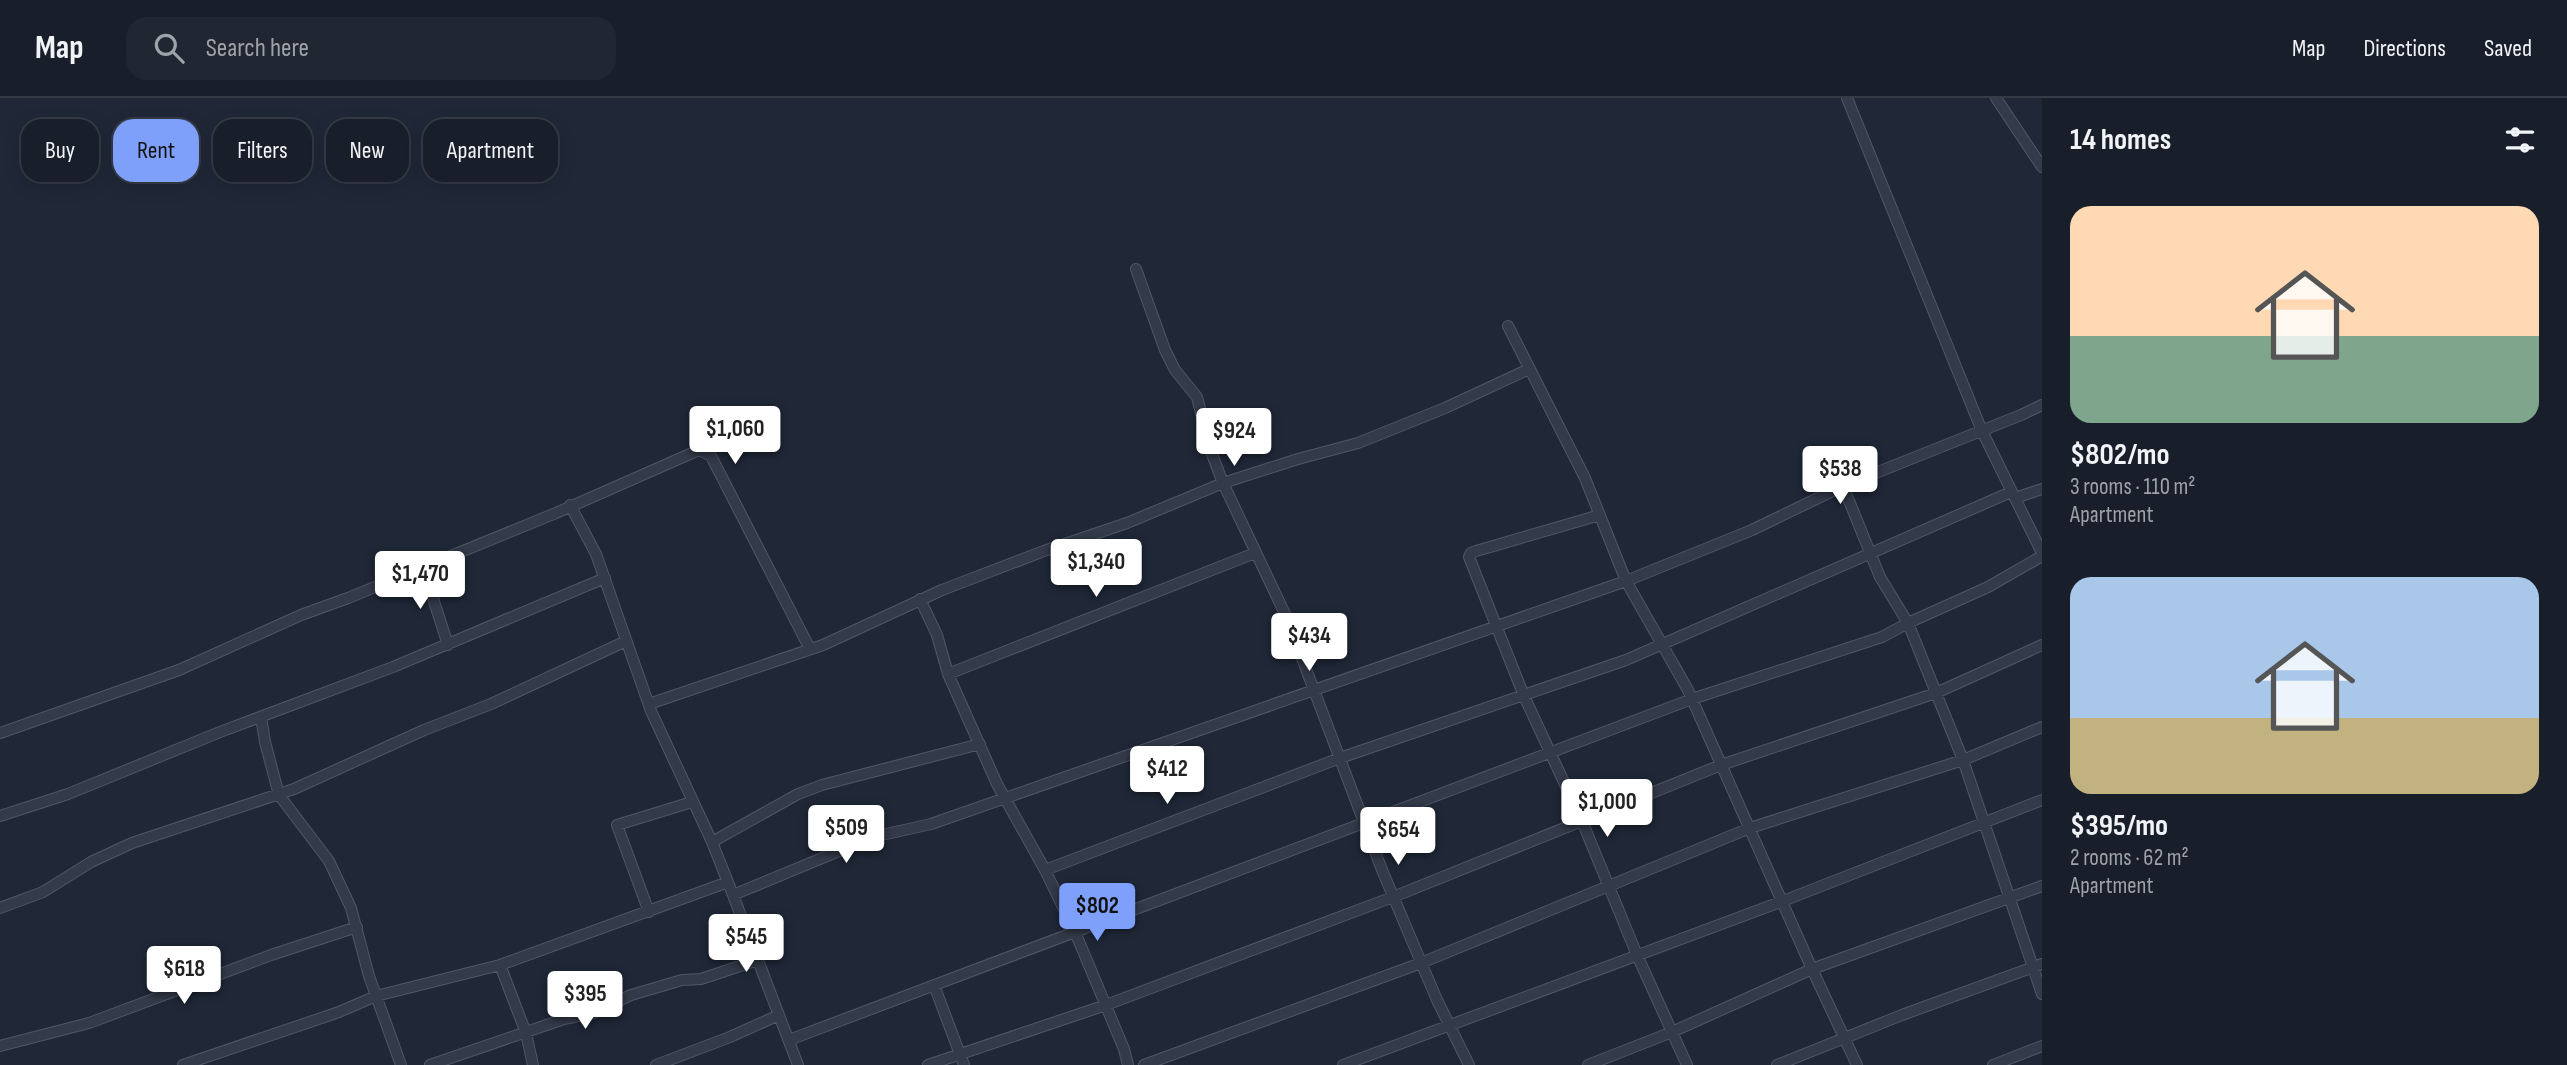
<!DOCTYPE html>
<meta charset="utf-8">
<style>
:root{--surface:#181e2a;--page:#212732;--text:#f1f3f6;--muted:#9fa2a8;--line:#363c47;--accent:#7e9ffa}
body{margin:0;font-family:"Sofia Sans Condensed",sans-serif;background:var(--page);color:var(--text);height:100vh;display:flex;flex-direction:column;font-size:26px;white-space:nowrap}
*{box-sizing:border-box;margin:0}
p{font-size:23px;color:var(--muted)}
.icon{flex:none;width:38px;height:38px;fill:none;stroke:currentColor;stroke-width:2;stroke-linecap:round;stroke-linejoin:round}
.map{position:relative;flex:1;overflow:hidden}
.drawer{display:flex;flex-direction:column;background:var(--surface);width:525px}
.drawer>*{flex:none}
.hud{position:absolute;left:21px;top:21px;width:665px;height:63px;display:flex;gap:14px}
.price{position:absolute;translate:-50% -60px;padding:0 16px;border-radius:7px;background:#fff;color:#222;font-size:23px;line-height:46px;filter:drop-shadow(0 2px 4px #0008)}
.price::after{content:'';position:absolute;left:50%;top:42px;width:21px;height:16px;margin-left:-10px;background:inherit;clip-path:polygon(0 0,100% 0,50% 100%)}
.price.active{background:var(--accent);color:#111}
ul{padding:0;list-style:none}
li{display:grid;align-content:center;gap:14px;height:371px;padding:0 28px}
li span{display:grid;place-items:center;height:217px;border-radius:21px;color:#555}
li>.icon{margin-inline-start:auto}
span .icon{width:126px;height:126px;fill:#fffc;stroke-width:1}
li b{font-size:30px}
h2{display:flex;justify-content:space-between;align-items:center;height:84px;padding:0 28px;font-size:30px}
.pill{padding:0 24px;border-radius:21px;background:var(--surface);box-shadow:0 4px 18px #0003,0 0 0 2px var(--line);font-size:24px;line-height:63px}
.pill.active{background:var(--accent);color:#111}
header{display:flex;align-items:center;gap:42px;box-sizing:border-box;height:98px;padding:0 35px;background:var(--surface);border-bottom:2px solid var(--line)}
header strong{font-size:33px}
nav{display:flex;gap:38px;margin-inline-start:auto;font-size:24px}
.search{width:490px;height:63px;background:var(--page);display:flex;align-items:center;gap:18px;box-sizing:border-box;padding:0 24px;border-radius:21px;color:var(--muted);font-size:26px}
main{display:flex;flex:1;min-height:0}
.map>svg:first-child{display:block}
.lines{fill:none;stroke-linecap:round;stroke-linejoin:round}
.minor-casing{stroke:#515767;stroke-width:12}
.minor{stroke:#333a49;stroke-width:10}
</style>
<header>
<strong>Map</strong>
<div class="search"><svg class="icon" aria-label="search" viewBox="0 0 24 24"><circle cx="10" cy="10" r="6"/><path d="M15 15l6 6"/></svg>Search here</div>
<nav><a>Map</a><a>Directions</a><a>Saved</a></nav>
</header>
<main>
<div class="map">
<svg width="2042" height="967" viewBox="0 0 2042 967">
<rect width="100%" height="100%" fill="#202838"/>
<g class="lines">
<defs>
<path id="minor" d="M1847,0L1982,333L2042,455
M1996,0L2042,69
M1136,171L1165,252L1175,272L1197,299L1210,351L1223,385L1286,518L1382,772L1437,902L1469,967
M1508,228L1585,380L1626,483L1688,592L1812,871L1857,967
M1843,388L1880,479L1908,525L1963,662L2042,896
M2015,400L2042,391
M570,407L596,456L651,613L712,744L733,797L873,739L931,726L1626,483L1752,432L1843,388L2021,317L2042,307
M1600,417L1476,453L1471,455L1469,459L1524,598L1582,723L1637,857L1687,967
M423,469L448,547
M920,501L937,537L948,576L997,686L1045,772L1075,834L1124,951L1128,967
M948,576L1255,455
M649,606L823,547L942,492L1044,453L1127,425L1223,385L1298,361L1358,345L1445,310L1529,271
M261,619L265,644L279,697L329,763L351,810L369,878L401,967
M0,635L179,572L301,517L348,500L556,415L699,352L711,358L810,551
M0,718L68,696L220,634L393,569L605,480
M712,744L798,696L822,687L980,646
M1045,772L1340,660L1626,562L2011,394
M733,797L798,967
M0,810L43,794L91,764L132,745L294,691L424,632L491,606L626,543
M649,814L617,727L692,704
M500,867L728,784
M934,887L964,967
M789,942L1692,601L1882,539L1908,525L1988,489L2042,458
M0,948L89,925L271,857L357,829
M183,967L339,914L376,898L500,867L526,935L533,967
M430,967L564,921L593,915L631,897L682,882L701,881L758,862
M656,967L730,939L779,917
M928,967L1106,907L1393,799L1721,667L1936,595L2042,547
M1144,967L1421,865L1750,730L1963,662L2042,629
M1343,967L1783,803L2042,702
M1588,967L1672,934L1812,871L2042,788
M1777,967L1902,917L2042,866
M1993,967L2042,948"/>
</defs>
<!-- minor casing -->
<use href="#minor" class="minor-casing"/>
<!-- minor -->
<use href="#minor" class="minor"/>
</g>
</svg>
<b class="price" style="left:735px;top:368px">$1,060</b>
<b class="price" style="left:1234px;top:370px">$924</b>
<b class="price" style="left:1840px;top:408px">$538</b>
<b class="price" style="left:1096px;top:501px">$1,340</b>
<b class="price" style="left:420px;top:513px">$1,470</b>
<b class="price" style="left:1309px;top:575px">$434</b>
<b class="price" style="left:1167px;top:708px">$412</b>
<b class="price" style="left:1607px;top:741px">$1,000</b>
<b class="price" style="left:846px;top:767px">$509</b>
<b class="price" style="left:1398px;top:769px">$654</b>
<b class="price active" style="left:1097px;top:845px">$802</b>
<b class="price" style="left:746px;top:876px">$545</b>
<b class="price" style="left:184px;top:908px">$618</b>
<b class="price" style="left:585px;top:933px">$395</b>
<div class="hud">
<a class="pill">Buy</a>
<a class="pill active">Rent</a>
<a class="pill">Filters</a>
<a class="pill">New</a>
<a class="pill">Apartment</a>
</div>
</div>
<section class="drawer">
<h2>14 homes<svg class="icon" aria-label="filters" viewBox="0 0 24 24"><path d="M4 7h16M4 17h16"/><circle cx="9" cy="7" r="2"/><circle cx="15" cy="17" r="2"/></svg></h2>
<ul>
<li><span style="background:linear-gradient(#ffd9b3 60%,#7fa58c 0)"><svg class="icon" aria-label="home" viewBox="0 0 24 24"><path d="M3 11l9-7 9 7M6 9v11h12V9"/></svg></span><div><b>$802/mo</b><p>3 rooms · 110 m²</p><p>Apartment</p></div></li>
<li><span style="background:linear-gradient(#a9c7e8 65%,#c2b280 0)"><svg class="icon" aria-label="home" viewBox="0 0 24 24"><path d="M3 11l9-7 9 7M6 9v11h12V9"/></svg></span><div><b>$395/mo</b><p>2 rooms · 62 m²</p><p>Apartment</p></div></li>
</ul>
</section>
</main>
